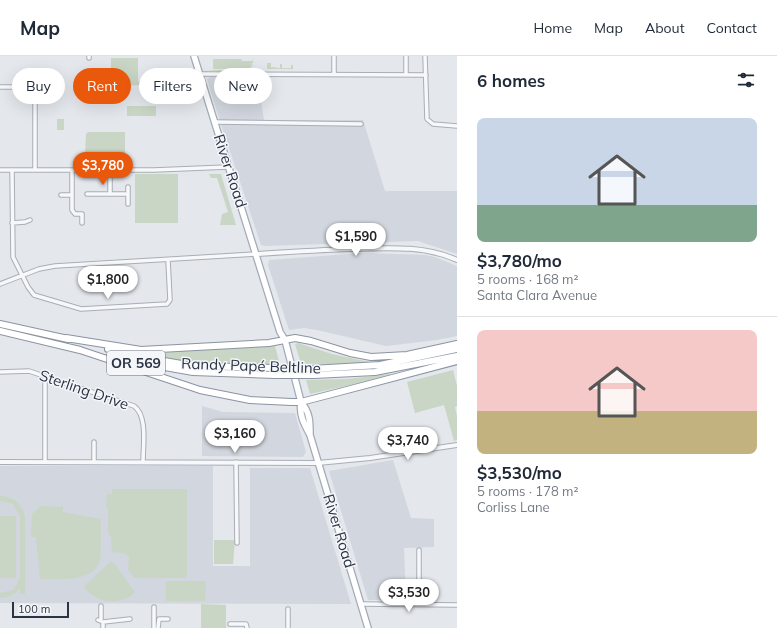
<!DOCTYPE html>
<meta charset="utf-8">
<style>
:root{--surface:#fff;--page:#f6f6f7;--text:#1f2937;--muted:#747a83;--line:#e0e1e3;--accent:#ea580c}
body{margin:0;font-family:Mulish,sans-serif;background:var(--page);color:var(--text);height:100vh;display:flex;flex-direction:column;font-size:15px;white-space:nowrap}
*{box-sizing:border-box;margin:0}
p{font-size:13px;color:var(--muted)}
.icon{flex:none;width:22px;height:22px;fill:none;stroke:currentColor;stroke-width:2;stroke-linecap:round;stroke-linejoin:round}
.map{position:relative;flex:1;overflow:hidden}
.side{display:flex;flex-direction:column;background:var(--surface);width:320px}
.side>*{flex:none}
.banner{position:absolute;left:12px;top:12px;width:380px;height:36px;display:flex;gap:8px}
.scale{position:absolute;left:12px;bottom:10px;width:57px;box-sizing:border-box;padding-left:4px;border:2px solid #2b3445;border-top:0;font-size:11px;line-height:14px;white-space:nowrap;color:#2b3445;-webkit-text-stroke:3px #f4f6f9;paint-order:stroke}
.price{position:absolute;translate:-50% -34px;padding:0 9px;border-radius:14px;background:#fff;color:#222;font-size:13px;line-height:26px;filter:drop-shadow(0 1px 2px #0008)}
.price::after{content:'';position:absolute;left:50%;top:24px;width:12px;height:9px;margin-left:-6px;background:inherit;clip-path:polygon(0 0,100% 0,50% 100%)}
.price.on{background:var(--accent);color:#fff}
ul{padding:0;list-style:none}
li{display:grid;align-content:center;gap:8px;height:212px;padding:0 20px}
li+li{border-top:1px solid var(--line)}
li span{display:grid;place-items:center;height:124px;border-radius:8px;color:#555}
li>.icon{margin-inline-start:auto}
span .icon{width:72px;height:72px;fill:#fffc;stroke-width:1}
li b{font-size:17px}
h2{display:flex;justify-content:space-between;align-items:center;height:48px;padding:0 20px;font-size:17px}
.tag{padding:0 14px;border-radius:18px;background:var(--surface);box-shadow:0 4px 16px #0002;font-size:14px;line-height:36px}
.tag.on{background:var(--accent);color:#fff}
header{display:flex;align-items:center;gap:24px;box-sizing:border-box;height:56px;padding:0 20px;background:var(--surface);border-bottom:1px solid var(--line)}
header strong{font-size:19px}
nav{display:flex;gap:22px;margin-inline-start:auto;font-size:14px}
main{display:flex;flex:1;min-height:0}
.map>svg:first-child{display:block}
.built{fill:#d2d6de}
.green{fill:#c9d6c5}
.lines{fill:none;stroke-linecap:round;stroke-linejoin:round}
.minor-casing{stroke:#a9aeb7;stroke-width:5.5}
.tertiary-casing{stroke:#a9aeb7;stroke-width:6}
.primary-casing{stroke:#a3abb8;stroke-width:8}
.motorway-casing{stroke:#8b94a3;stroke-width:8}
.minor{stroke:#f7f8fa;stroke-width:3.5}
.tertiary{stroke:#f7f8fa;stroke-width:4}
.primary{stroke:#fff;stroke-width:5.5}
.motorway{stroke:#fff;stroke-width:6}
.motorway-bridge-casing{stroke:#8b94a3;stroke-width:8;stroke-linecap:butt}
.motorway-bridge{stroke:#fff;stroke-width:6}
.labels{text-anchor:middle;stroke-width:3;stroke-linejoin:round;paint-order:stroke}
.shield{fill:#f4f6f9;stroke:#676e7b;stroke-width:1}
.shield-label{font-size:14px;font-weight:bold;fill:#2b3445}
.street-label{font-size:15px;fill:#2b3445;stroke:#f4f6f9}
</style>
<header>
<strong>Map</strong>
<nav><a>Home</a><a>Map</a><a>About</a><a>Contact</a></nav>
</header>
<main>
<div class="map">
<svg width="457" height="572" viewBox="0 0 457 572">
<rect width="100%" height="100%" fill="#e4e7ec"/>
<!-- built -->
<path class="built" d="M213,19H257L264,64H363L385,135H457V198L418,185L265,190L261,189L216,53L207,23Z
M362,197L425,199L435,201L457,210V280L437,284L386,290L317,274L304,272L289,274L268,209L269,204Z
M202,350L223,356L295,357L306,396L303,401L202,400Z
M393,404L411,462L434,463V491L404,492L406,544H368L329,415Z
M0,410H213V510H250V412H310L351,548L0,547Z"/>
<!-- green -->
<path class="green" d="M111,2H138V25H147V29L111,30Z
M213,3H241L242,5H252L253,3V7L250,8L253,9L250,12L253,13H213Z
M267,7H271V11L280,12V8H282V12H291V9H293V13H267Z
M207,14H255L253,16H223Z
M127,50H156V60H127Z
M57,63H64V74H57Z
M88,76H125V99L122,100V111H88L85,100L86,78Z
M135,118H178V167H135Z
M209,118H221L236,169H220L222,158L228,156L217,122H211Z
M298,287L332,298L369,306L356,308H301L295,288Z
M275,290L280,309L192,306L143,299V297Z
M453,314L457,330V350L455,351L457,360V384L454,385L444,349L415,357L407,326Z
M390,318V320L310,338L306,324L347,323Z
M112,433H187V520L185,522H135L128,514L129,501L124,497L112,496L111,481L108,477V452L106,451L107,438H112Z
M0,440C14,440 24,449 25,463V538H20V533C14,539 8,542 0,542V537L13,534L20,522V460L13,448L0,445Z
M41,450L63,451V456L101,463C100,476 102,491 100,504C95,527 57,523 40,523L36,481H31L32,458Z
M0,460H16V522H0Z
M214,484H235L233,508H214Z
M110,506L114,507L135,536C120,551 96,547 84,531Z
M166,525H206L205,545H166Z
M201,548L226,549V572H201Z"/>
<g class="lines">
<defs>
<path id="minor" d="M89,0V2
M334,0V18
M406,0V19
M425,0L427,63L433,68L457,70
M200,18L426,19
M0,31H29L35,36V114
M214,66L361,68
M0,114H154L228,111
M12,114L13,201L28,231L34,239L81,253L167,248L170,244L168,204
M72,114V154L75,158H82V167
M128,131V138
M87,138H110V114
M110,138H128V148
M61,139H72
M12,167L25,166L30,164
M0,228L39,213L55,210L256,198
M0,316L29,315L134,350C148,360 143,390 143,406
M45,406V320
M94,406V386
M236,406L237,487
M360,548L457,549
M419,549V494
M101,550V564
M288,553V572
M98,564L103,566V572
M103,566L130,563
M230,568H246L247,572
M154,572V551
M158,572L159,563H168"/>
<path id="tertiary" d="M256,198C288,196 319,194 351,193C387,192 424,189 457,204
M0,406L318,407L370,402L457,389"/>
<path id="primary" d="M194,0L280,276L285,284L301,346C310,356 310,366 310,379
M301,346C299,359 304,368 310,379L368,572"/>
<path id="motorway" d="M0,268L68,283
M0,275L80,294
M66,282L141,294L269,287L295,282L311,285L350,297L371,301L407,299L457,288
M77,293L200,334L250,344L292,346H301L328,339L457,305
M108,293L135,300L193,310L273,312
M114,302L193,316L275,319
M311,313L380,309L457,293
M314,319L375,316L457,300"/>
</defs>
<!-- minor casing -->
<use href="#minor" class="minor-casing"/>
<!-- tertiary casing -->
<use href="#tertiary" class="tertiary-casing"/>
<!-- primary casing -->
<use href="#primary" class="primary-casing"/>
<!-- motorway casing -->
<use href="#motorway" class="motorway-casing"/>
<!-- minor -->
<use href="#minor" class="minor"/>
<!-- tertiary -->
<use href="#tertiary" class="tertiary"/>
<!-- primary -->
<use href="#primary" class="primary"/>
<!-- motorway -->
<use href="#motorway" class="motorway"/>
<defs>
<path id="motorway-bridge" d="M273,312L311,313
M275,319H314"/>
</defs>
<!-- motorway-bridge casing -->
<use href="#motorway-bridge" class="motorway-bridge-casing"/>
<!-- motorway-bridge -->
<use href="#motorway-bridge" class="motorway-bridge"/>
</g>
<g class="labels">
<!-- shield labels -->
<rect class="shield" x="107" y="295" width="58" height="24" rx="3"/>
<g class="shield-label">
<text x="136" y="312">OR 569</text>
</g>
<!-- street labels -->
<g class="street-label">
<text transform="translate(230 115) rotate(72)" y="5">River Road</text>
<text transform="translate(251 310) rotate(2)" y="5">Randy Papé Beltline</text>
<text transform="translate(84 334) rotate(19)" y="5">Sterling Drive</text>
<text transform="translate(339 475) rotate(73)" y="5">River Road</text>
</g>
</g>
</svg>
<div class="scale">100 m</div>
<b class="price on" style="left:103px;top:130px">$3,780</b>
<b class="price" style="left:356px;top:201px">$1,590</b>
<b class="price" style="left:108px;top:244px">$1,800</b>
<b class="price" style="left:235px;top:398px">$3,160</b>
<b class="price" style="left:408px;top:405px">$3,740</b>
<b class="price" style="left:409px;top:557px">$3,530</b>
<div class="banner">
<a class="tag">Buy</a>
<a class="tag on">Rent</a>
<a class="tag">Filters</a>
<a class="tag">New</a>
</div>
</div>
<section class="side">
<h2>6 homes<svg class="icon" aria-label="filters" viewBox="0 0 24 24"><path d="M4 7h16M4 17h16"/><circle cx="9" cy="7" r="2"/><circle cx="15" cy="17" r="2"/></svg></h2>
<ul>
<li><span style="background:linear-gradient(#c9d6e8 70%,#7fa58c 0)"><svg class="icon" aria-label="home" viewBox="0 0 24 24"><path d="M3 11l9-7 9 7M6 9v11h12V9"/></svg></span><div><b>$3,780/mo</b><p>5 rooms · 168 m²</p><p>Santa Clara Avenue</p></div></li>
<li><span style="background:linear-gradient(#f6c9c9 65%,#c2b280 0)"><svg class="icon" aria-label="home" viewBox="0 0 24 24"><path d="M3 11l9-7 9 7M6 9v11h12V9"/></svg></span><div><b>$3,530/mo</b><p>5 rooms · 178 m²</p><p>Corliss Lane</p></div></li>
</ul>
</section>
</main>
